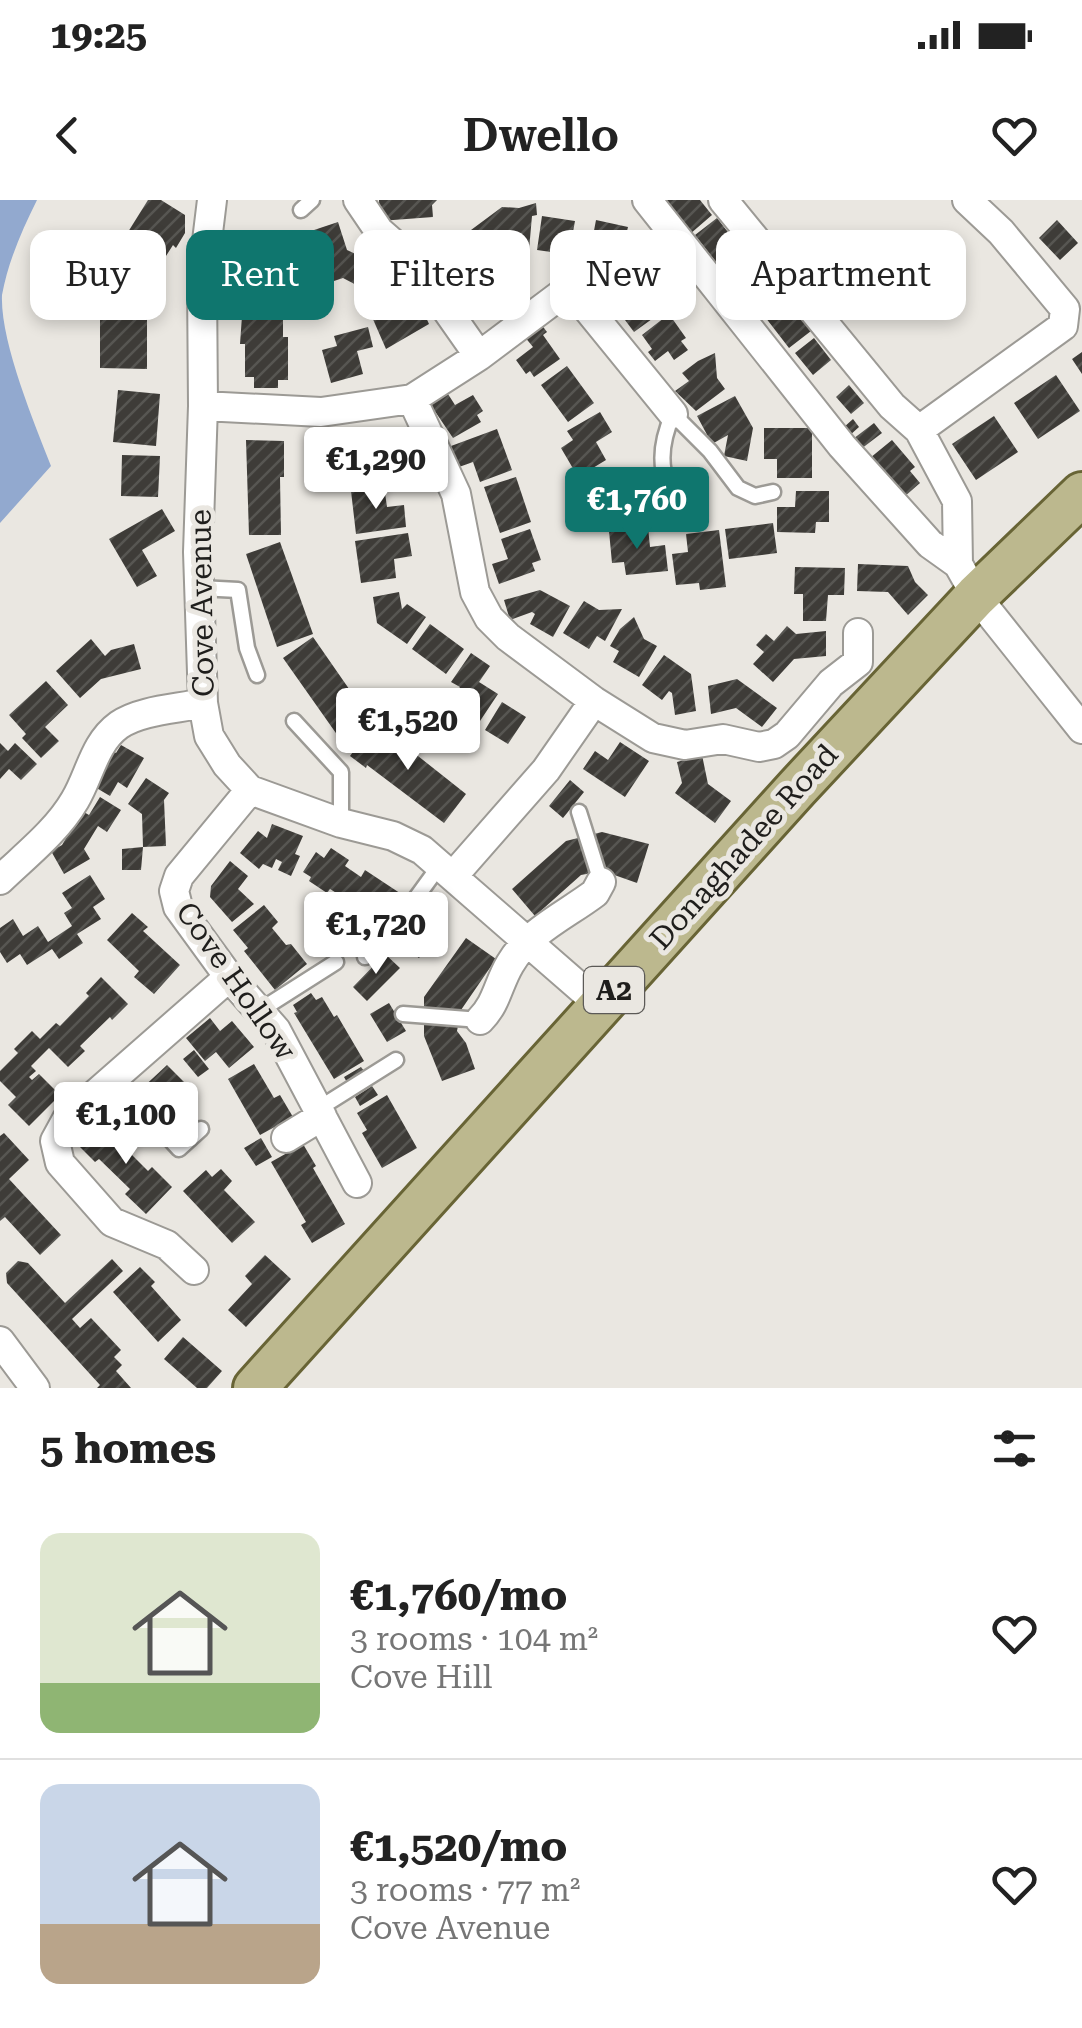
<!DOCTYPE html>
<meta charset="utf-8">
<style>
:root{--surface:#fff;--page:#f6f6f6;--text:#222;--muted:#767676;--line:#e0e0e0;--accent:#0f766e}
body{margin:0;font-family:"Roboto Serif",serif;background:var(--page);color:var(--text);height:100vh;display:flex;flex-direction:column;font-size:38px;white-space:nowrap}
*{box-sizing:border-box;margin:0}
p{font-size:32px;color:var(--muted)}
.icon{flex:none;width:55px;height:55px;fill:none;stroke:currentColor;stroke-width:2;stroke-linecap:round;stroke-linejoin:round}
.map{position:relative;height:1188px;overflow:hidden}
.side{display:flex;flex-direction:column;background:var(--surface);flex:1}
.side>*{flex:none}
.guide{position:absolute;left:30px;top:30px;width:1022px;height:90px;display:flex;gap:20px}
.price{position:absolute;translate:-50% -85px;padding:0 22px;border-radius:10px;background:#fff;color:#222;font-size:32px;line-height:65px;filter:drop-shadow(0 2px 5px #0008)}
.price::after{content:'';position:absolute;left:50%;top:60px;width:30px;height:22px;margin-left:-15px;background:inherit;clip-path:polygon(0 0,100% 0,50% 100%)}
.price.active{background:var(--accent);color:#fff}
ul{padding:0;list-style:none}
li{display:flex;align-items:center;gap:30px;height:250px;padding:0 40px}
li+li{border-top:2px solid var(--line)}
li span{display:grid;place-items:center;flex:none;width:280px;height:200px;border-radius:20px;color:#555}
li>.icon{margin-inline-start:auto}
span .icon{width:120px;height:120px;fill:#fffc;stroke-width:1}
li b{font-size:42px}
h2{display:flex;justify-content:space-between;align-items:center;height:120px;padding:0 40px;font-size:42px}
.pill{padding:0 35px;border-radius:20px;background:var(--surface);box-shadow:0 5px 15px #0003;font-size:35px;line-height:90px}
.pill.active{background:var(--accent);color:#fff}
.status{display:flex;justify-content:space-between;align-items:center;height:70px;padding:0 50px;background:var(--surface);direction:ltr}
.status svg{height:28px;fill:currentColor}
header{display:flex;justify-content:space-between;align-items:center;height:130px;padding:0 40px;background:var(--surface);font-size:45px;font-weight:600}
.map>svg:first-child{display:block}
.water{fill:#92a9cf}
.building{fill:url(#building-hatch)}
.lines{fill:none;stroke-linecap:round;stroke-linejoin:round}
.service-casing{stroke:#9c9a95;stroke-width:19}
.minor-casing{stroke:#9c9a95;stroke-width:32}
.primary-casing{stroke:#686435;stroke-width:48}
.service{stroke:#fff;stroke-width:14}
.minor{stroke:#fff;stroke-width:28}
.primary{stroke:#bcb88e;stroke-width:42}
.labels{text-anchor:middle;stroke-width:10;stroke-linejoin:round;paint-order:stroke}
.shield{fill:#eae7e1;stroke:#5c5a57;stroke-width:2.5}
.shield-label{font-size:28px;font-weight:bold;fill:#1f1e1c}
.street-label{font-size:30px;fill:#1f1e1c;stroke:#eae7e1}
</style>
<div class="status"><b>19:25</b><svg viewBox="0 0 49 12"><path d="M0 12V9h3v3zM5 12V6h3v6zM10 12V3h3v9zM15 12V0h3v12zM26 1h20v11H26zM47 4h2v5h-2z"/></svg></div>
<header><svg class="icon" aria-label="back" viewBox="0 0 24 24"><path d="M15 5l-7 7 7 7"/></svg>Dwello<svg class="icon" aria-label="heart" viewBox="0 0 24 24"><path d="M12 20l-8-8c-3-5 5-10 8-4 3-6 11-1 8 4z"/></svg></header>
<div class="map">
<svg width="1082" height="1188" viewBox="0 0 1082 1188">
<defs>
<pattern id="building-hatch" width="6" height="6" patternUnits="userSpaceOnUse" patternTransform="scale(2.5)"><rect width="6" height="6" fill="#3e3c38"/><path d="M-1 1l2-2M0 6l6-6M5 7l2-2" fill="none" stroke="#575652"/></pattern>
</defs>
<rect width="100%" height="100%" fill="#eae7e1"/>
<!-- water -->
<path class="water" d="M0,0H37C22,30 8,62 2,95C0,141 34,222 51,266L0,323Z"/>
<!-- building -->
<path class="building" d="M148,0H161L185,15V33L176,48L173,45L166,56L164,55L150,76L157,80L150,91L145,87L138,99L107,80L117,65L112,62L130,34L128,32Z
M379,0H437L432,5L433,17L380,21Z
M662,0H700L712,15L690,34Z
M536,3L537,15L532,16L529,50L503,45L504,34L484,48L471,30L502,7L519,8Z
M542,16L575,21L573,32L584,33L578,71L556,68L558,53L537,50Z
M717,18L741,49L719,66L695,35Z
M596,20L628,27L626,35L636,37L629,75L608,71L611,56L590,52Z
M1057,20L1078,43L1060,60L1039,38Z
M338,22L347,50L377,64L364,89L343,78L325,84L308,32Z
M472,46L484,64L469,75L481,92L454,111L436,84L447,77L441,68Z
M241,58H283V137H288V180H278V188H254V177H245V144H240L243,102H236V80H242Z
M746,58L770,89L748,106L724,75Z
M607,78L644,84L663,111L634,132L619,112L629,105L624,99H602Z
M414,91L429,124L386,149L372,117L397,105L395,100Z
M785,97L811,131L789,148L762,113Z
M100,105H147V169L100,168Z
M669,114L686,138L681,141L688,150L674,160L668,151L655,161L648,152L652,149L642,135Z
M541,124L547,132L543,135L560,159L534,177L530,171L526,174L516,160L533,147L524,136Z
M368,127L373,147L357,151L363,174L331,183L322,150L337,146L334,136Z
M814,138L831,160L813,175L795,153Z
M1082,152V174L1072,159Z
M715,153L717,178L725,189L696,211L675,191L689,181L682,173L698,161Z
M567,166L594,203L568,222L541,185Z
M1056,175L1080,211L1038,239L1014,203Z
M849,185L864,203L851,214L836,197Z
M118,190L160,194L156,246L113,242Z
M448,194L455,205L473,195L483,211L477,215L481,222L453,238L430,204Z
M735,196L753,228L747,261L724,256L728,235L712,244L697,216Z
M600,212L612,232L596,242L606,260L578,277L561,248L573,240L567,231Z
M994,216L1018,252L976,280L952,244Z
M853,219L859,227L849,236L843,228Z
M874,223L882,233L861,249L853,239Z
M764,228H812V278H777V259H764Z
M497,229L512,270L480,282L473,262L459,267L451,246Z
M375,233L377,245L372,246L381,276L348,283L345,273L340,274L337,257L358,252L354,237Z
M246,240L284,241V277H280L281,335H249Z
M892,240L915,267L910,271L920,283L904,297L870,258Z
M122,255L160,256L158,297L121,296Z
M616,275L632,314L604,326L587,286Z
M516,277L531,322L500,333L484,287Z
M384,286L387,307L404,305L406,327L356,334L351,291Z
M796,291H829V322H816L815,333L777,332V307H795Z
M162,309L175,331L142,350L157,376L137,387L109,339Z
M773,323L777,353L729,359L725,329Z
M648,327L650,347L665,345L668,371L626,375L624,362L612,363L609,331Z
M530,329L541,360L532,363L535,371L499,384L492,364L508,359L501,339Z
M719,330L726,387L700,390L699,383L676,385L672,354L688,352L686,334Z
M408,333L412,356L394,359L396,378L361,383L355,341Z
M280,342L313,434L277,447L246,354Z
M858,364L908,366L915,382L928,395L908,415L888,392L857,391Z
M795,367L845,368L844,395H828L826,421H803V394H794Z
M540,390L570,406L553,437L530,424L535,414L532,412L510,420L504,400Z
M399,392L402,409L407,404L426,417L407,444L377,423L373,397Z
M584,401L599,410L622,409L605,441L597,436L589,449L563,433Z
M634,417L644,439L657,446L639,477L613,462L619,451L610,446L620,429Z
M430,424L464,449L446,474L412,449Z
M787,426L796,434L826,431V456L794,459L773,482L753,464L764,452L756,445L766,434L774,441Z
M313,437L372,522L352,537L347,530L338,536L283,458Z
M91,439L105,456L111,450L134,444L141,469L101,479L80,498L56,471Z
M471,453L490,466L479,482L498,494L480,521L450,501L460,487L451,482Z
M664,455L691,474L696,511L675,515L672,493L669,491L662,500L642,485Z
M737,479L777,508L762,527L736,508L711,514L708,486Z
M46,481L68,505L45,527L59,541L41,558L22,538L26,534L9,515Z
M502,502L526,517L508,544L485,530Z
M375,522L466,594L444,623L367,565L366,568L350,556Z
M620,542L649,561L625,597L583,569L595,551L608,560Z
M0,543L8,551L15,543L37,564L21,580L9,569L0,579Z
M121,545L144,558L127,588L118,582L110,596L88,583L108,548L116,553Z
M702,555L708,584L731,601L715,623L675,593L682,583L677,562Z
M146,578L169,593L164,600L166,646L143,647L142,614L128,604Z
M570,580L584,592L563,618L549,606Z
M100,597L121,610L107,632L98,626L84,649L90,659L64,674L51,651L62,645L82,611L89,615Z
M272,624L303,636L295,654L300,656L291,676L278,670L282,662L276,659L272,668L263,664L259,669L240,653L258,631L267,638Z
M602,632L649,644L637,683L603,671L581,675L535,716L512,689L566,641Z
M143,647L141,670H122V649Z
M331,648L349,660L345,666L361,677L365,670L433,715L425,726L436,733L419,758L401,745L405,738L369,714L365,720L342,705L346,699L330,689L327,693L309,681L311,677L303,672L316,652L324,658Z
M230,661L248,676L238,689L254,704L232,722L210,697L211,686Z
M90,675L105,699L93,707L101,719L77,734L83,743L59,759L52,749L27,765L20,754L7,763L0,752V728L13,719L23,736L38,726L48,742L72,726L64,713L72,708L62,693Z
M264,705L278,722L272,728L286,745L291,744L307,764L275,790L244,751L248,748L233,730Z
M132,713L148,727L143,731L180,765L154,794L134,777L139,771L107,740Z
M466,738L496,759L461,810L457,831L466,843L475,869L442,881L424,836V797Z
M385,754L400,768L367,801L353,787Z
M101,777L128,804L112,820L110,817L80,846L85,851L68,867L49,848L31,866L36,871L29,877L32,880L39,874L60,895L29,926L8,905L16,897L0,881V871L18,853L14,849L32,831L40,839L56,823L60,826L89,796L86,793Z
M311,793L316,800L322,797L334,817L337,815L364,861L334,879L294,813L297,812L293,805Z
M389,803L406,831L387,842L370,814Z
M210,818L220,831L232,821L254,847L229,868L216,852L205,861L186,838Z
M194,850L209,869L198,877L183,859Z
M254,864L274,898L280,895L293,917L260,935L228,879Z
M167,865L191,889L161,918L138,892Z
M361,867L367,875L349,886L344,877Z
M372,886L378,895L360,906L355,897Z
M387,895L417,948L382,968L362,933L367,930L357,913Z
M103,920L120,937L117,940L148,971L152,967L172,987L146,1014L125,994L130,989L99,959L95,962L79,946Z
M4,933L29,960L9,979L61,1035L40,1055L5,1017L0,1021V936Z
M261,938L272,957L256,966L244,948Z
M303,944L316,966L313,968L345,1024L312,1043L301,1025L306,1022L271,962Z
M221,969L232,981L224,990L255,1022L232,1043L183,991L206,970L212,977Z
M265,1055L291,1079L246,1127L228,1110L252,1084L245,1076Z
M112,1059L123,1071L72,1119L80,1128L91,1118L121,1150L114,1157L122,1165L116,1171L131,1188H97L100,1185L7,1083L6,1073L18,1061L28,1063L65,1103Z
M140,1067L155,1082L151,1086L181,1120L158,1142L113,1092Z
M183,1137L222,1171L207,1188H197L164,1159Z"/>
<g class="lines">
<defs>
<path id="service" d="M301,10L312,0
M695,321C660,289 654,257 673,214L710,251L738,288L755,296L773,292
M200,388L238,390L247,448L257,475
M294,521L341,572V623
M579,612L601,682
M365,757L389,735L440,665
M259,811L336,762
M403,814L480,820
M113,877L179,949L201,929
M318,909L396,860"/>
<path id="minor" d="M212,0L202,82L203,206L198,352L203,503L209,536L227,565L250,590L341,623L393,636L422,650L600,805
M358,0L379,31L411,59L479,156
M647,0L842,246L930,344L958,364
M723,0L892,206L919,230L957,301L958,364L976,396L1082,529
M412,199L456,294L475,392L489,418L508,437L594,501L653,538L685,545L723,539L759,547L774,544L787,535L831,483L858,462V433
M203,206L321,212L412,199L479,156L567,90L581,101L673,214
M919,230L1063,126L1065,109L1001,32L967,0
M250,590L179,676L174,691L178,707L229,777L276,830L357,983
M453,676L546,570L594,501
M0,680C26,655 57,631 75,600C90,575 94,543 119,525C141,510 177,509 203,503
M480,820C497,803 498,784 510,764C529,731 566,715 595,693L601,682
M286,938L322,916
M194,1070L167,1045L112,1022L60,963L55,941L67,919L229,777
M0,1141L35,1188"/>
<path id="primary" d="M255,1188L797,588L976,396L1082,294"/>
</defs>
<!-- service casing -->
<use href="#service" class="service-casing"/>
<!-- minor casing -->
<use href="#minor" class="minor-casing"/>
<!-- primary casing -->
<use href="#primary" class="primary-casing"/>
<!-- service -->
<use href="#service" class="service"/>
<!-- minor -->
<use href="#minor" class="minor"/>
<!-- primary -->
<use href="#primary" class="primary"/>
</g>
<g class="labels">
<!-- shield labels -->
<rect class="shield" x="584" y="767" width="60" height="46" rx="8"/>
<g class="shield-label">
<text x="614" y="800">A2</text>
</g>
<!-- street labels -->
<g class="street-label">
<text transform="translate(202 403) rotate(-91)" y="10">Cove Avenue</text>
<text transform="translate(744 647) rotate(-48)" y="10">Donaghadee Road</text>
<text transform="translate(236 781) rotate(55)" y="10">Cove Hollow</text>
</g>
</g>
</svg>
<b class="price" style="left:376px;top:312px">€1,290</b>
<b class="price active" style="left:637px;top:352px">€1,760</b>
<b class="price" style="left:408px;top:573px">€1,520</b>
<b class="price" style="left:376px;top:777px">€1,720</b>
<b class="price" style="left:126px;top:967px">€1,100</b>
<div class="guide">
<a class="pill">Buy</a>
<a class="pill active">Rent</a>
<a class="pill">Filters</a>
<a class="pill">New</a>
<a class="pill">Apartment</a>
</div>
</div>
<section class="side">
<h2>5 homes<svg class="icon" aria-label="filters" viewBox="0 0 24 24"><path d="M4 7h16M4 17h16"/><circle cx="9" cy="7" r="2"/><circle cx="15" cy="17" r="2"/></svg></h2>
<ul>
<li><span style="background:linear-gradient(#dfe7d0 75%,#8fb573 0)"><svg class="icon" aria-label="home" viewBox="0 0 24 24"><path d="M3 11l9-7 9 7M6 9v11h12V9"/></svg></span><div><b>€1,760/mo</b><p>3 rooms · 104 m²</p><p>Cove Hill</p></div><svg class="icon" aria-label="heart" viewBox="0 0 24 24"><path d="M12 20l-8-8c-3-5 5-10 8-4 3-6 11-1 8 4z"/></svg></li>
<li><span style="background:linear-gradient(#c9d6e8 70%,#b9a48a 0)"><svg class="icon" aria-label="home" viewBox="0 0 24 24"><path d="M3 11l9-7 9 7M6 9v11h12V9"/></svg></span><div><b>€1,520/mo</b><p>3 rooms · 77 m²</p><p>Cove Avenue</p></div><svg class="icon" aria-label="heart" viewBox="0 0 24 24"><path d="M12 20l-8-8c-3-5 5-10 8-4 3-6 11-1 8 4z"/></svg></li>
</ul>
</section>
